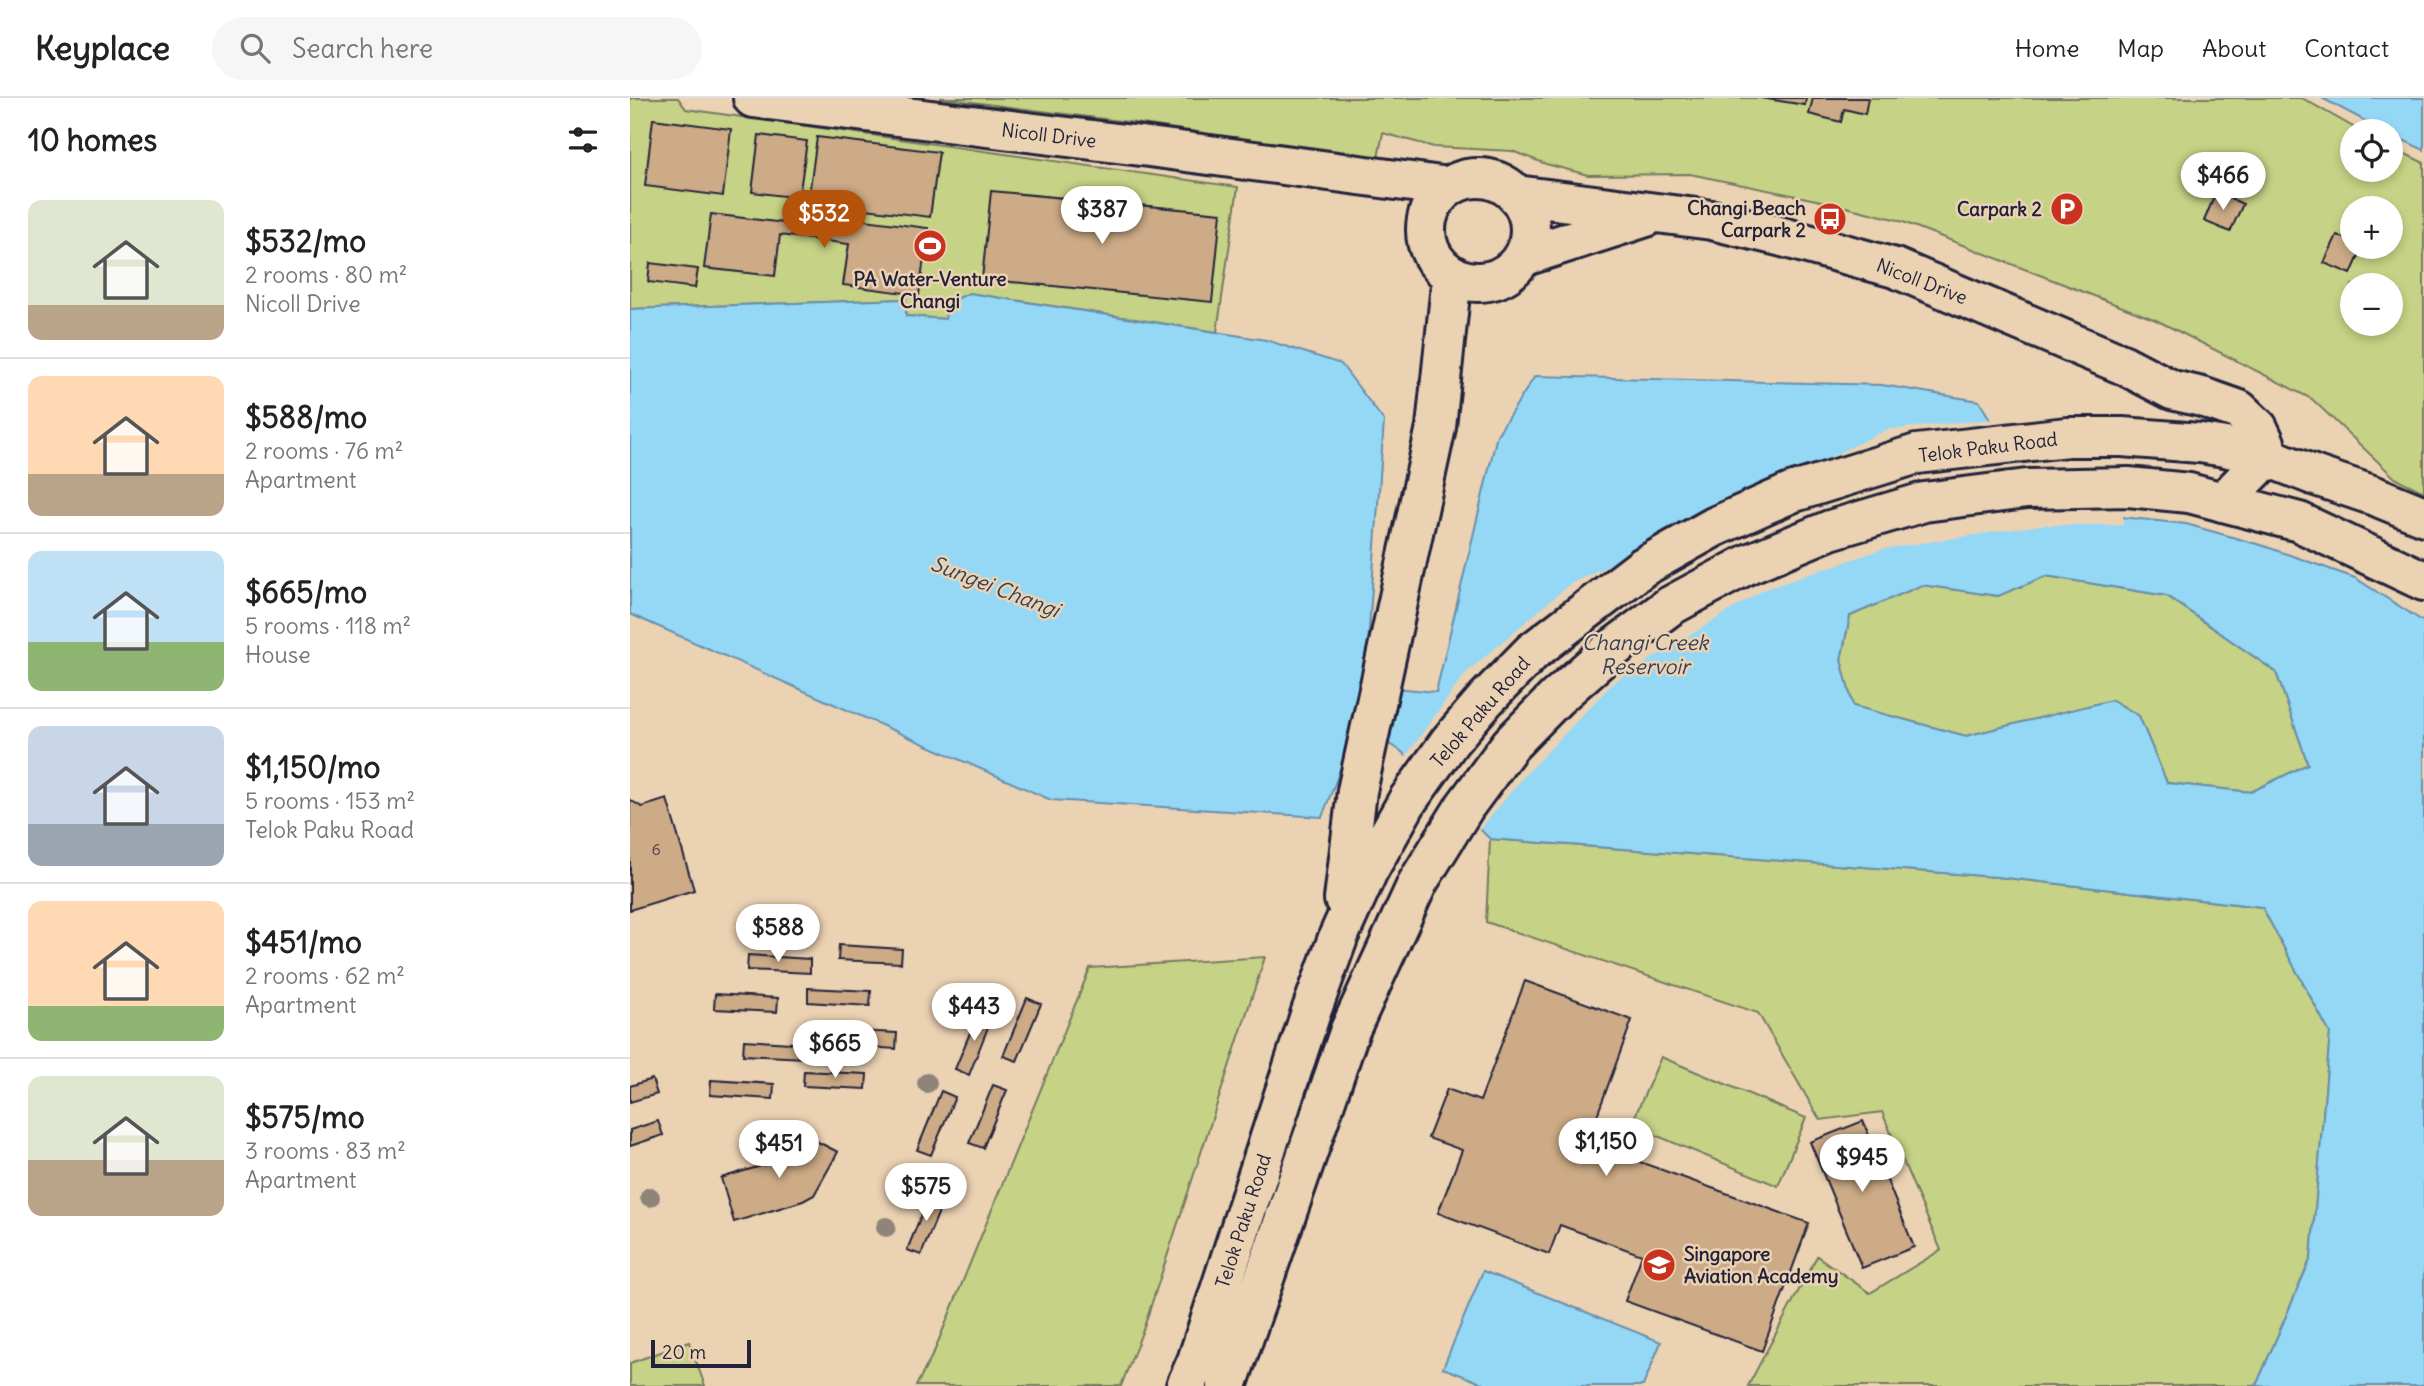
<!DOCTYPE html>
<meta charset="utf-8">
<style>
:root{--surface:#fff;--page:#f6f6f6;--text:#222;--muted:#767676;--line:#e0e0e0;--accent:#b45309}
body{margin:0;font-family:Delius,sans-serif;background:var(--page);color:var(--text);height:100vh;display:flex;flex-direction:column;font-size:26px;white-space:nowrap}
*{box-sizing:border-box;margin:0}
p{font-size:23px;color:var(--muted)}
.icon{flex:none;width:38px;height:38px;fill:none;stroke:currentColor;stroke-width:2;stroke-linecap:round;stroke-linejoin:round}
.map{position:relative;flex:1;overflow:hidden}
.side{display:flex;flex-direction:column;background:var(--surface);width:630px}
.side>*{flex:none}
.tools{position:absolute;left:1710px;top:21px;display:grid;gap:14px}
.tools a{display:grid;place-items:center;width:63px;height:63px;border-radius:50%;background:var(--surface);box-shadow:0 4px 10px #0003;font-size:35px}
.scale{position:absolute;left:21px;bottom:18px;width:100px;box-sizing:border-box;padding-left:7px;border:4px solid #22223b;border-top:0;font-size:19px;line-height:24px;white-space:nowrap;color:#22223b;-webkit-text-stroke:5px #ebd2b3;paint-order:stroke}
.price{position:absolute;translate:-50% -60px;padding:0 16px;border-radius:24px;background:#fff;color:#222;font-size:23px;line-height:46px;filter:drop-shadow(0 2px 4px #0008)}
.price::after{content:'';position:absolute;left:50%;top:42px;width:21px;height:16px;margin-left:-10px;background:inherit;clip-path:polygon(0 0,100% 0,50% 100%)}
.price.current{background:var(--accent);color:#fff}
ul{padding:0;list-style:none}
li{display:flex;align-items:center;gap:21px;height:175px;padding:0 28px}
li+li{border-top:2px solid var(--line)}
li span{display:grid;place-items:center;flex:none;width:196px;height:140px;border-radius:14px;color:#555}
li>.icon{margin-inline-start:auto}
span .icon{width:84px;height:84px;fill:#fffc;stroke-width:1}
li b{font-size:30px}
h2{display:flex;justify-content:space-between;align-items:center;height:84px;padding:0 28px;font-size:30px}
header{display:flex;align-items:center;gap:42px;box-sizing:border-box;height:98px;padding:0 35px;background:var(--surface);border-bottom:2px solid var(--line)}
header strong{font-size:33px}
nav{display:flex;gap:38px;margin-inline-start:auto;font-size:24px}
.search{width:490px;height:63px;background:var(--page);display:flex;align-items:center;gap:18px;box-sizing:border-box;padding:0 24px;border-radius:38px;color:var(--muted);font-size:26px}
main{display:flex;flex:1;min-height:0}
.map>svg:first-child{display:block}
.green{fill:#c6d285;stroke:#747a60;stroke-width:2;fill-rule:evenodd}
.water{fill:#95d8f6;stroke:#678fab;stroke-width:2;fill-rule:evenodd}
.pier{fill:#ebd2b3}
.building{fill:#ccab86;stroke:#22223b;stroke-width:2}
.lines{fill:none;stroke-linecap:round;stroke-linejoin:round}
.minor-casing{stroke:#22223b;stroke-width:44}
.major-casing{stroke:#22223b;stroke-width:44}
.minor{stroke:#ebd2b3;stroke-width:38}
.major{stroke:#ebd2b3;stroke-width:38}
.tree{fill:#8f8479}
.labels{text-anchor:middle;stroke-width:5;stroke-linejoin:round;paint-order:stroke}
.number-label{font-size:16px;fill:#4c444e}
.street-label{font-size:19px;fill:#22223b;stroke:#ebd2b3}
.poi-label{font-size:19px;font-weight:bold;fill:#22223b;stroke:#ebd2b3;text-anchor:end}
.water-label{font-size:21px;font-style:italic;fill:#333d57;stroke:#ebd2b3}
</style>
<header>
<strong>Keyplace</strong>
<div class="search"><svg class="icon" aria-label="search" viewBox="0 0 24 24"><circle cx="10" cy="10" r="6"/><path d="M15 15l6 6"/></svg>Search here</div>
<nav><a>Home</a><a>Map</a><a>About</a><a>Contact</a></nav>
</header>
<main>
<section class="side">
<h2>10 homes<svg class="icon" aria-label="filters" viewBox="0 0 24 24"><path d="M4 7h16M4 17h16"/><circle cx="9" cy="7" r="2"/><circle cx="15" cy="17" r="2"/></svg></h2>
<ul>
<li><span style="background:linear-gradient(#dfe7d0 75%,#b9a48a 0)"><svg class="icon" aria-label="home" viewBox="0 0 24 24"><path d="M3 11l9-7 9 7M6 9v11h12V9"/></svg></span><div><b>$532/mo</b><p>2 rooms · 80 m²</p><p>Nicoll Drive</p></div></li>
<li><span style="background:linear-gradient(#ffd9b3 70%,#b9a48a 0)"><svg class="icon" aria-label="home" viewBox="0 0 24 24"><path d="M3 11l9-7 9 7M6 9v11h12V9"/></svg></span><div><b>$588/mo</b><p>2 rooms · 76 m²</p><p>Apartment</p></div></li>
<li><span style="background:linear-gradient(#bfe0f5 65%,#8fb573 0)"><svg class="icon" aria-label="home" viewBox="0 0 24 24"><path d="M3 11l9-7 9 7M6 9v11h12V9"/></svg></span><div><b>$665/mo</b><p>5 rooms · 118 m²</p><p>House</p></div></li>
<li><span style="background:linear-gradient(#c9d6e8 70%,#9aa5b1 0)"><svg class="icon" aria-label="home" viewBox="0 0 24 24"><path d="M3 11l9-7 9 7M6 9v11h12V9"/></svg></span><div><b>$1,150/mo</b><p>5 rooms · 153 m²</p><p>Telok Paku Road</p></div></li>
<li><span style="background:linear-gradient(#ffd9b3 75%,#8fb573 0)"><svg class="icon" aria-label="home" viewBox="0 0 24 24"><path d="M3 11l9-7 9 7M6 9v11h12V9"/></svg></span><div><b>$451/mo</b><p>2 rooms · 62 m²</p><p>Apartment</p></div></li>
<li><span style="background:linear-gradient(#dfe7d0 60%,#b9a48a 0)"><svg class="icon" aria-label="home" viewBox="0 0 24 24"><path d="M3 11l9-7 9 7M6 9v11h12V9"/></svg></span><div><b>$575/mo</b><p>3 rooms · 83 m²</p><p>Apartment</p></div></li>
</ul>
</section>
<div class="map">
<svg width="1794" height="1288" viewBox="0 0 1794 1288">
<rect width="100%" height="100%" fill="#ebd2b3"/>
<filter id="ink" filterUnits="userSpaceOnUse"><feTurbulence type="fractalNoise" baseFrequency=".0143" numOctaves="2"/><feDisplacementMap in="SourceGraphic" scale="14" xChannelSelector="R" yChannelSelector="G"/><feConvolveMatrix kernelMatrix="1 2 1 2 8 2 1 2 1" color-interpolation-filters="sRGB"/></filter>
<g filter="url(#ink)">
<!-- green -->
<path class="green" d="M0,0H48L56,11L608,89L587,234L339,195L316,221L275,218L276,201L0,211Z
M310,0H1672L1730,33H1722V72H1760L1761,49L1794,65V394L1765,380L1682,301L1526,222L1268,122L1196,104L1060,76L958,77L916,66L882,53L804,49L753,35L748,60L498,24ZM1722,110H1760V149H1722ZM1722,187H1760V226H1722Z
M1416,478L1537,498L1646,574L1678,666L1621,694L1537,685L1509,618L1482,602L1336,638L1223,608L1211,562L1220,518L1292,487L1368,498Z
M860,741L1367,779L1632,809L1700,935L1681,1160L1626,1288H1118L1187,1158L1240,1195L1311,1152L1252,1014L1190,1022L1128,915L856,824Z
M635,859L514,1229L491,1288H286L304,1254L460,870Z
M1031,959L1176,1020L1148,1088L1001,1027Z
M59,1244L75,1288H0V1265Z"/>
<!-- water -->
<path class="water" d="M1692,0H1794V52L1762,37L1760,33H1754Z
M339,195L636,242L711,266L754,323L735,587L806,594L867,337L905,278L1252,287L1349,303L1421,423L1482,418L1556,426L1634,448L1725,480L1794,524V1288H1626L1681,1160L1700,935L1632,809L1367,779L860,741L771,653L727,628L692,719L421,702L0,516V211L276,201V218L315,221L318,205ZM1416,478L1537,498L1646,574L1678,666L1621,694L1537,685L1509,618L1482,602L1336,638L1223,608L1211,562L1220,518L1292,487L1368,498Z
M853,1173L1031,1244L1013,1288H859L813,1270Z"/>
<!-- pier -->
<path class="pier" d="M1364,321L1423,419L1481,414L1493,416V427H1410L1253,451L1133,492L984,584L894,678L848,734L774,661L835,576L940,486L1256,332Z"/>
<!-- building -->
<path class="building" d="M1130,0H1176L1175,7Z
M1183,0H1238L1235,16L1214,11L1211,24L1179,16Z
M23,21L101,31L93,98L15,88Z
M129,37L177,43L169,100L122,94Z
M187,39L309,54L300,119L178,104Z
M361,93L591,115L582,204L352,181Z
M1586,94L1613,106L1600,134L1574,123Z
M81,116L218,133L220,120L298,130L289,197L213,187L219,146L150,137L145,178L74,170Z
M1707,137L1722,143V149H1733L1721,176L1694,165Z
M20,165L68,171L65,190L18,184Z
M37,701L64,792L0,812V702L12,709Z
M209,847L272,851L271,865L208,862Z
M118,857L180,861V875L117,872Z
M895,883L1002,922L957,1045L1179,1125L1132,1253L995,1203L1012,1157L930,1127L919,1156L808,1115L832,1052L798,1040L817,991L850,1003Z
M178,890L241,893L240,908L178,904Z
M85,896L148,900L147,914L84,911Z
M397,900L411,906L387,963L373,958Z
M349,913L362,919L339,977L325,971Z
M204,932L267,935L266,951L204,947Z
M114,942L177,946L176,960L113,957Z
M174,973L237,976L236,991L173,988Z
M22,981L27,996L0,1004V988Z
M81,982L144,986L143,1001L80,997Z
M363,987L377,992L353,1050L339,1045Z
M311,993L325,999L301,1057L287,1052Z
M28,1023L33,1037L0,1048V1032Z
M1233,1023L1284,1149L1232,1170L1180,1044Z
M168,1034L208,1054L184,1097L173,1103L104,1124L91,1080L144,1064L157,1054Z
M301,1093L315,1099L291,1157L277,1152Z"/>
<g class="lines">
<defs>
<path id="minor" d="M123,0L519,49L819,89
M796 132a52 52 0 1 1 104 0a52 52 0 1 1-104 0Z
M886,97L1082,122L1149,138L1265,170L1494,267L1542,292L1572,299L1609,312L1628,330L1635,345L1637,359L1593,404
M892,159L1016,119"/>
<path id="major" d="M714,801L727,693L806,329L822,177
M556,1288L567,1263L681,914L709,837L738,773L778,702L820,643L856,601L902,554L1013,469L1084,429L1161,395L1287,356L1437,339H1492L1570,345L1595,349L1637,359L1686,378L1745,398L1794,418
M597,1288L720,932L788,784L835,708L880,647L926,600L977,555L1040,508L1118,466L1200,432L1294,404L1397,391L1498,389L1559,395L1669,424L1794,483"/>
</defs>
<!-- minor casing -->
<use href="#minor" class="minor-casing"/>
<!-- major casing -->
<use href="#major" class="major-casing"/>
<!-- minor -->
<use href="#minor" class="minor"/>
<!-- major -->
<use href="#major" class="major"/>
</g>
<!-- trees -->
<g class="tree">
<circle cx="297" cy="985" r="10"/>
<circle cx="20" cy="1099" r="10"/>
<circle cx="256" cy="1129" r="10"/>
</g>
</g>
<!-- icons -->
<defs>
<symbol id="parking-disc" viewBox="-11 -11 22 22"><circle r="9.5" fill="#c8321e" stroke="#ebd2b3"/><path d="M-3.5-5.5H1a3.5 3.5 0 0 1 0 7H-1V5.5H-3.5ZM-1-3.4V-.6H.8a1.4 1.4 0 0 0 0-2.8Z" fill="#fff"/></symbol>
<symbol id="bus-disc" viewBox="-11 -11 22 22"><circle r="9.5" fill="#c8321e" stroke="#ebd2b3"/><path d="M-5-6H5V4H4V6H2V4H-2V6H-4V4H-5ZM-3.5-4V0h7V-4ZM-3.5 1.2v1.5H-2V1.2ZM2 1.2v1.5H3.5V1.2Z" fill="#fff"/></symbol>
<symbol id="stadium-disc" viewBox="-11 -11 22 22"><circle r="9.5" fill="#c8321e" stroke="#ebd2b3"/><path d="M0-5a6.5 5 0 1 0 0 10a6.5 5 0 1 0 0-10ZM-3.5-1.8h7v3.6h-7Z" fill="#fff"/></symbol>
<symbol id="school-disc" viewBox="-11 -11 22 22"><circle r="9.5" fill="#c8321e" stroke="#ebd2b3"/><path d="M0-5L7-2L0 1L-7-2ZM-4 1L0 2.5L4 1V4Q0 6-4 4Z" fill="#fff"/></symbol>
</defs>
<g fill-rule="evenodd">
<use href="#parking-disc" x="1418" y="92" width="38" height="38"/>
<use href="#bus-disc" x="1181" y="102" width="38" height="38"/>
<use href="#stadium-disc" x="281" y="129" width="38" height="38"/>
<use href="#school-disc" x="1010" y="1148" width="38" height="38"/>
</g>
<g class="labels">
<!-- number labels -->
<g class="number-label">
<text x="26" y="757">6</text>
</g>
<!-- street labels -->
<g class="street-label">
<text transform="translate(419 37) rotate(7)" y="7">Nicoll Drive</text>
<text transform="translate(1292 183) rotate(21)" y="7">Nicoll Drive</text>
<text transform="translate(1358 349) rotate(-7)" y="7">Telok Paku Road</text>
<text transform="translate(850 614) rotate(-49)" y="7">Telok Paku Road</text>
<text transform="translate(613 1123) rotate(-72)" y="7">Telok Paku Road</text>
</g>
<!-- poi labels -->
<g class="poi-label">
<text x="1176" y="117">Changi Beach<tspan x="1176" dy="22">Carpark 2</tspan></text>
<text x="1412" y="118">Carpark 2</text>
<text x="300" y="188" text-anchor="middle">PA Water-Venture<tspan x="300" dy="22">Changi</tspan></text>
<text x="1054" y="1163" text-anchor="start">Singapore<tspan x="1054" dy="22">Aviation Academy</tspan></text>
</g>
<!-- water labels -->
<g class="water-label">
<text transform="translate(365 489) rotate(21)" y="7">Sungei Changi</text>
<text x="1015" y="552">Changi Creek<tspan x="1015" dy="24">Reservoir</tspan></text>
</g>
</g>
</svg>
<div class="tools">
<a><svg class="icon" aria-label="locate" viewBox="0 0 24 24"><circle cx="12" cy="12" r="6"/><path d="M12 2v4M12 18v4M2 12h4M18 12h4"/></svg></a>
<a>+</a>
<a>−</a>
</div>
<div class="scale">20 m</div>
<b class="price" style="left:1593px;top:114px">$466</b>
<b class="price" style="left:472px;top:148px">$387</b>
<b class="price current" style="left:194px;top:152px">$532</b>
<b class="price" style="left:148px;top:866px">$588</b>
<b class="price" style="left:344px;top:945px">$443</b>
<b class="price" style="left:205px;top:982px">$665</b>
<b class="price" style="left:976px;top:1080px">$1,150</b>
<b class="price" style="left:149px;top:1082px">$451</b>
<b class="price" style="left:1232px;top:1096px">$945</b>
<b class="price" style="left:296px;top:1125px">$575</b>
</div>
</main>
